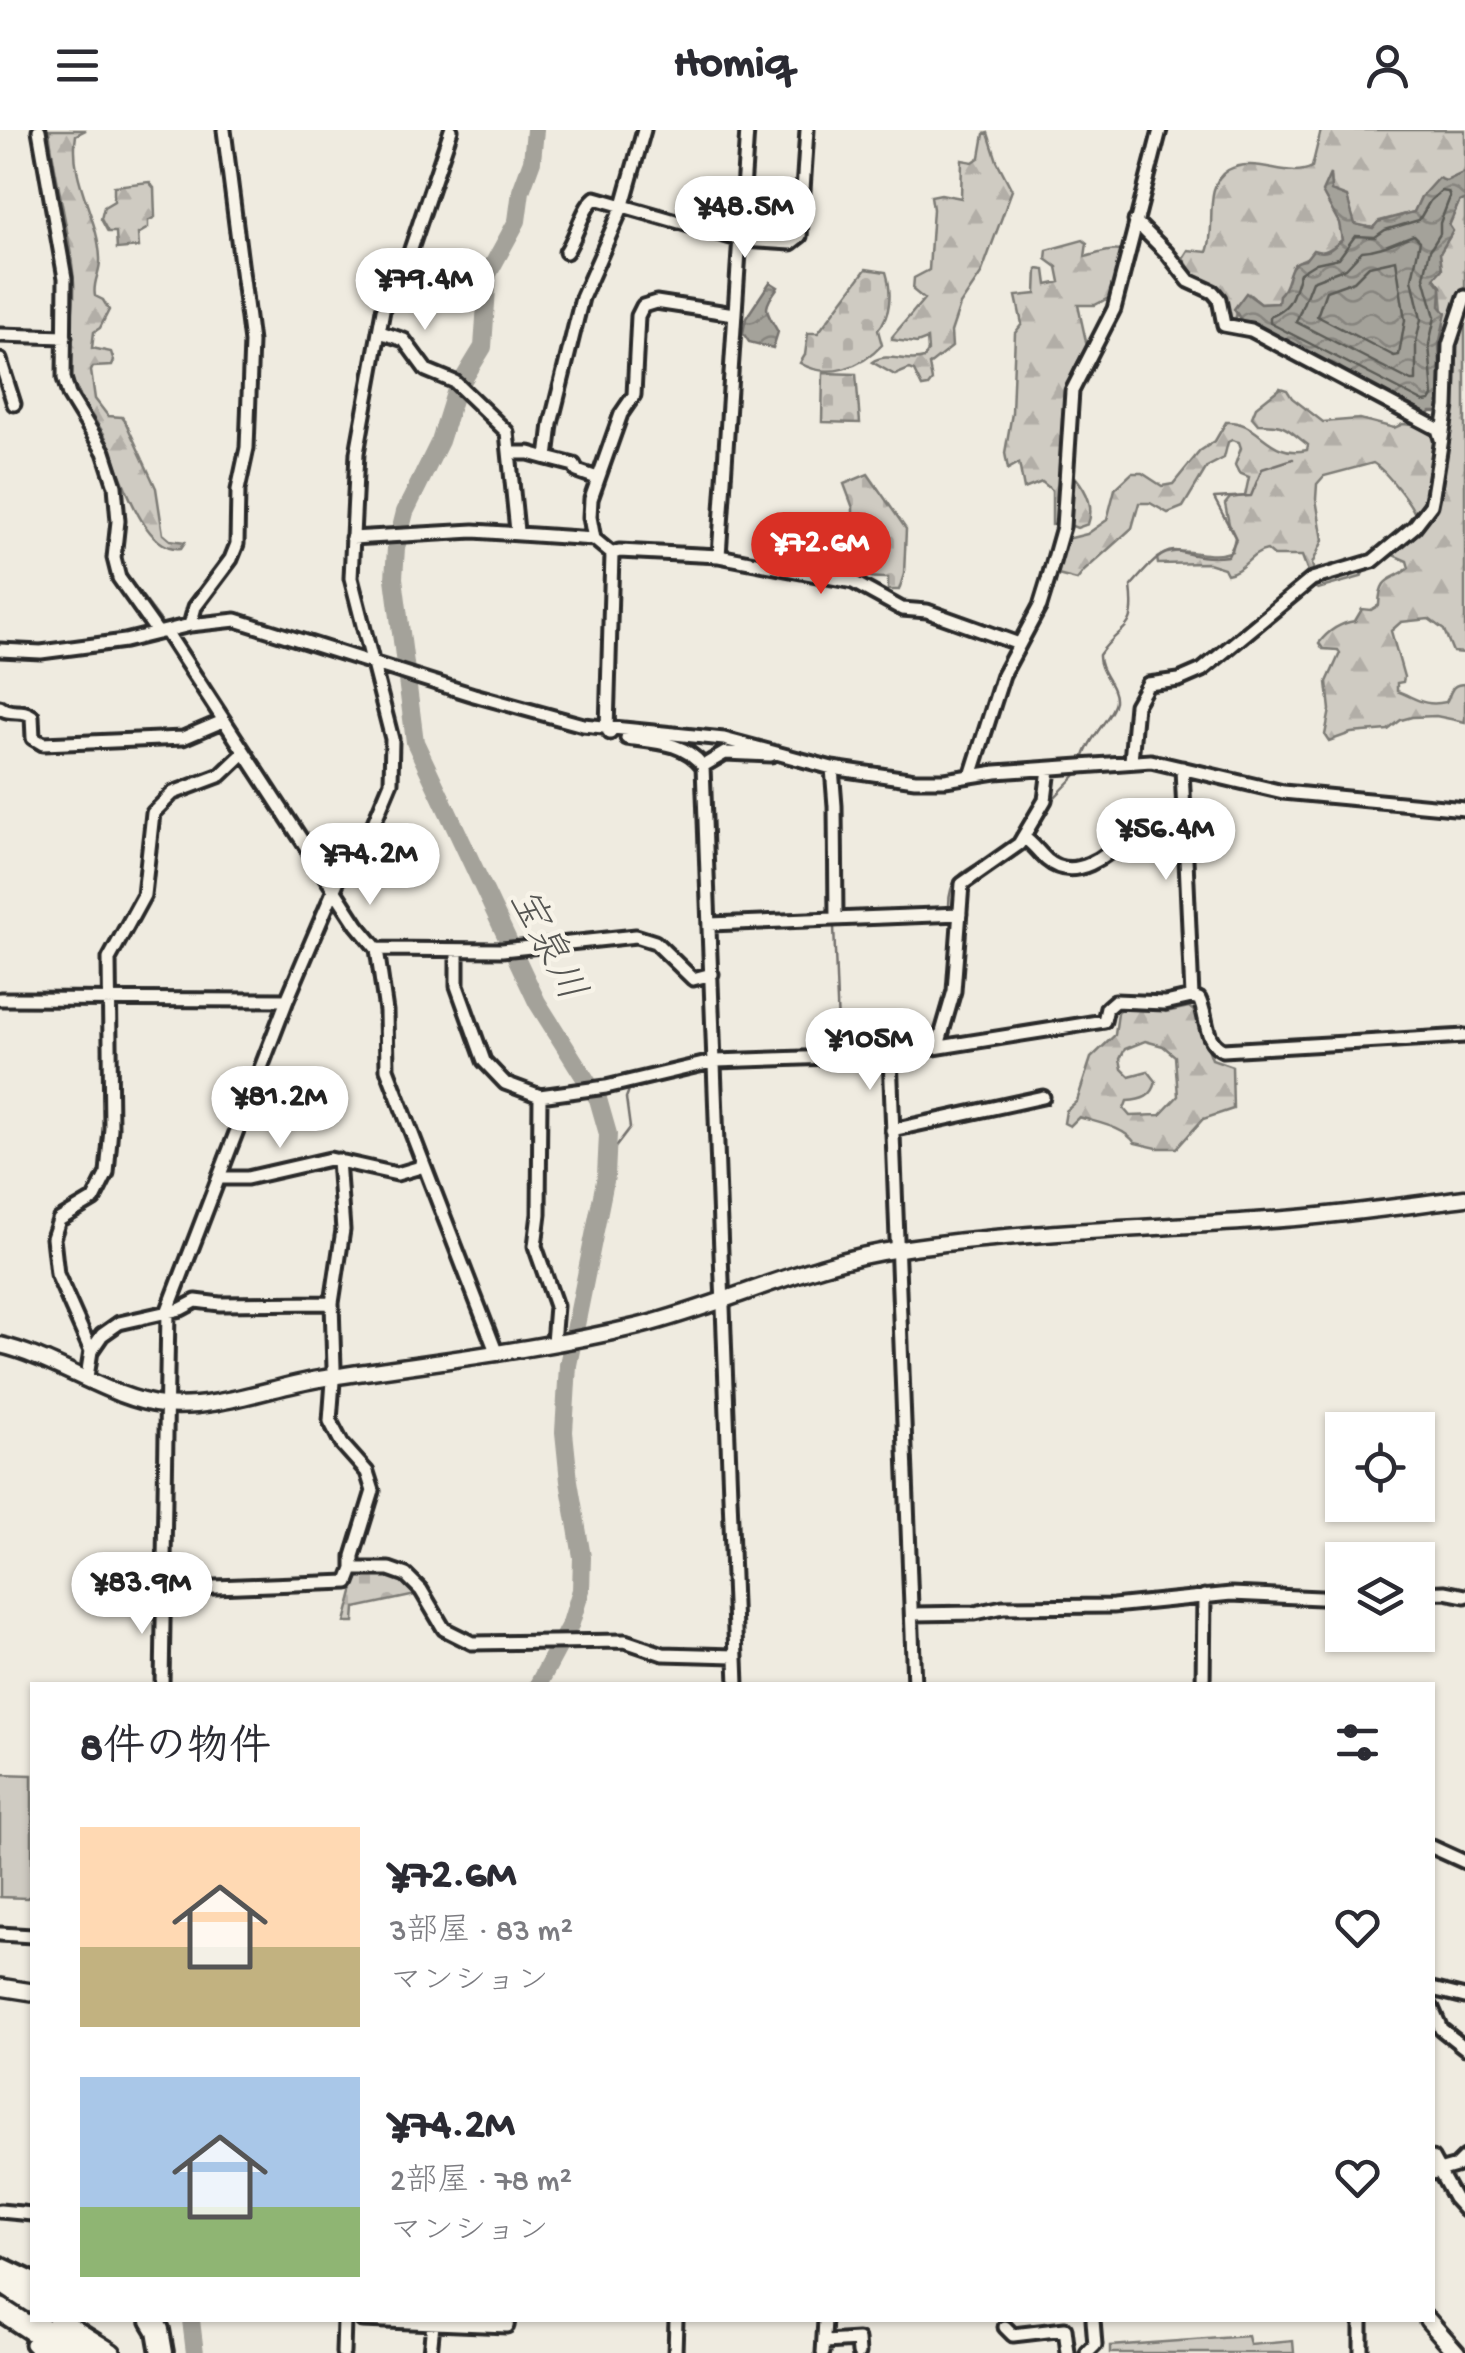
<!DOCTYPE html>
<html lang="ja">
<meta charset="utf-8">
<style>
:root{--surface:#fff;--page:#f2f2f3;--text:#2b2b33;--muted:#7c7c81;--accent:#d93025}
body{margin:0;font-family:"Gochi Hand","Klee One",sans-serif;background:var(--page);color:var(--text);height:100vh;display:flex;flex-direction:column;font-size:38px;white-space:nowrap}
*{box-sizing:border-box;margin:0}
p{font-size:32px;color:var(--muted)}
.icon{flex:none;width:55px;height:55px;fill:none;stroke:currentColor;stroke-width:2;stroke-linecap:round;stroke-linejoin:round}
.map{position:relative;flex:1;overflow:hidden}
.details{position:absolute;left:30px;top:1552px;width:1405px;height:640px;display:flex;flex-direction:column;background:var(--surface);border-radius:0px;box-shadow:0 2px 8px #0004}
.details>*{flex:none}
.buttons{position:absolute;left:1325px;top:1282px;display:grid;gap:20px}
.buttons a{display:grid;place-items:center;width:110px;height:110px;border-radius:0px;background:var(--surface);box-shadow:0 2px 8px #0004;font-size:50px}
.price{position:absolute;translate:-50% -85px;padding:0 22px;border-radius:35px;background:#fff;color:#222;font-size:32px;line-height:65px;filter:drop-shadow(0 2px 5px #0008)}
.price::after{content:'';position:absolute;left:50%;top:60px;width:30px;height:22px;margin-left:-15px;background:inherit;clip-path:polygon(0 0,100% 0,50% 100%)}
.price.selected{background:var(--accent);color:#fff}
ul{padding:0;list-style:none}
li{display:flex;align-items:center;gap:30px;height:250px;padding:0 50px}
li span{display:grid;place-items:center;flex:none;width:280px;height:200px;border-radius:0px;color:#555}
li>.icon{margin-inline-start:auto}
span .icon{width:120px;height:120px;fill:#fffc;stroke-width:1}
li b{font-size:42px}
h2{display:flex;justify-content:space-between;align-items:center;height:120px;padding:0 50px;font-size:42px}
header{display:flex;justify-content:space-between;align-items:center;height:130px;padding:0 50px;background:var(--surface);font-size:45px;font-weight:700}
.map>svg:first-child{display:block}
.forest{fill:url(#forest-firs);stroke:#7d7b76;stroke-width:2.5;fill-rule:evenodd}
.cemetery{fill:url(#cemetery-stones);stroke:#7d7b76;stroke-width:2.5}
.garden{fill:#cfcbc2;stroke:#7d7b76;stroke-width:2.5}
.water{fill:url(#water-waves);stroke:#74726e;stroke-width:2.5}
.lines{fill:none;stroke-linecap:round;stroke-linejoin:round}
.shore{stroke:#5b5b57;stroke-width:2.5}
.stream{stroke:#74726e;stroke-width:2.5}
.river{stroke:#a4a29a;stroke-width:18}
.minor-casing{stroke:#2b2b2b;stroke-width:19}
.tertiary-casing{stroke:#2b2b2b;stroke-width:21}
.secondary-casing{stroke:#2b2b2b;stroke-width:22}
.trunk-casing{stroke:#2b2b2b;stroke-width:25}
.motorway-casing{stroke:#2b2b2b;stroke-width:28}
.minor{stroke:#f7f3e8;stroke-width:11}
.tertiary{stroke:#f7f3e8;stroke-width:14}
.secondary{stroke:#f7f3e8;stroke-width:15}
.trunk{stroke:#f7f3e8;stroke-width:18}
.motorway{stroke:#f7f3e8;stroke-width:20}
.labels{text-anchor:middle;stroke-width:9;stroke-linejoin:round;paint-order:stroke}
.water-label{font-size:40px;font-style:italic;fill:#555552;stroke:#f7f3e8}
</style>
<header><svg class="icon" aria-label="menu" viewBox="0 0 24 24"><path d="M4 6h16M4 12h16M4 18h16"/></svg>Homiq<svg class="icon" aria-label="person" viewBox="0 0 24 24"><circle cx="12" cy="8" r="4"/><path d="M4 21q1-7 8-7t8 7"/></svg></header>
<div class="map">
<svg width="1465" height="2223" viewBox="0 0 1465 2223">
<defs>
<pattern id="forest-firs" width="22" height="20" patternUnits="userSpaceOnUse" patternTransform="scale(2.5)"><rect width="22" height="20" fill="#cfcbc2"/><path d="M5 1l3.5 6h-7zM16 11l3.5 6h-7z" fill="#b2aea7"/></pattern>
<pattern id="cemetery-stones" width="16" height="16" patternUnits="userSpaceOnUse" patternTransform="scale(2.5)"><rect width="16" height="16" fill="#cfcbc2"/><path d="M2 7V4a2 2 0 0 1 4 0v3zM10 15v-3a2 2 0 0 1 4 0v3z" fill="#b2aea7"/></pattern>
<pattern id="water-waves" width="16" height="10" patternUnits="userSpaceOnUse" patternTransform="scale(2.5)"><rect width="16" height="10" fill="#a4a29a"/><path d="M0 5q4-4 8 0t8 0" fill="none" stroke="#86847e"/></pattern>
</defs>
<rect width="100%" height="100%" fill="#efebe0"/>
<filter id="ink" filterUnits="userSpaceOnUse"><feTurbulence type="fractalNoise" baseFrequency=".01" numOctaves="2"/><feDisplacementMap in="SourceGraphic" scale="20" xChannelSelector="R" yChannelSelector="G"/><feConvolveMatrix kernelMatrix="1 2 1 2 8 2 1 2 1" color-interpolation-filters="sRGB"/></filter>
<g filter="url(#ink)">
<!-- forest -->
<path class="forest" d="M49,0H86L76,5C69,50 98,85 100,128C101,142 92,152 95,166L103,170L109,180L100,198L94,202L92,218L111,222L114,231L112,236L93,237L91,241L95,269L108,286L122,287L125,291L156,358L163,404L170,410L185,412L181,418C141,424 118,333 104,304C93,285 75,266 71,244C65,216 76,181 74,152C70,100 55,51 49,0Z
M1321,0H1465V42L1421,67L1414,82L1379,91L1373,98L1355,95L1346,75L1331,61L1330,47L1325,67L1340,93L1342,110C1328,125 1307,123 1292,136L1287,157L1278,173L1261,174L1249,164L1239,175L1235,190H1227L1225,171L1218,157L1195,147L1183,128L1188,120L1207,122C1217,98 1202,55 1228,40C1256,25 1288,50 1312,37Z
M988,3L997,31L1012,60L981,144L960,175L951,202L952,217L929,235L932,251L928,256L922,257L914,241L909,239L895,245L872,232C887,221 907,234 924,228L928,221L927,209L917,213L892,210V207L924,169L913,160L914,148L929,140L933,79L931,66L941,64L961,68L962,30L973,32L980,27L984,4Z
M149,52L154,58L155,87L148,91V98L138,104L139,117L117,119L116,102H108L101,89L104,77L114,71V56Z
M1465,69V523L1453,522L1444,500L1429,489L1401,492L1391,501L1404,547L1403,552L1397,553V561C1416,568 1424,577 1446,572C1452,562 1450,554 1465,554V592L1436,586L1412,587L1401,590L1388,600L1351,603L1329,611L1325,605L1330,580L1327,552L1340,523L1338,520L1323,519L1319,513C1328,501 1341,493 1355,491L1362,479L1371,480L1379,475C1380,444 1392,452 1409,438L1407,431L1393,425L1390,420L1416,387C1413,375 1384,339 1373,333L1324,346L1317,354L1316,369L1323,410L1312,434L1314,442L1361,434L1365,439L1361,447L1318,459L1314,457L1302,426H1274L1267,420C1250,423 1243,442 1227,444L1224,438L1208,433L1158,434L1157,428C1181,412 1207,432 1232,421L1235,407L1229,394L1225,374L1230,368L1245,366L1249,347L1239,343L1235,335L1241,318L1239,312L1232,310L1228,312L1224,328L1207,337L1183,377L1168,383L1150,373H1139L1132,398L1084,441L1077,450L1054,444L1063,410L1087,404L1107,390L1115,359L1132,343H1142L1162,356L1173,354L1200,321L1215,311L1226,292C1260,290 1267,329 1307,320L1308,315C1286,298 1287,294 1258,294L1252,287L1256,277L1280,258L1287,260L1292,268L1323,292L1360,289L1394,298L1403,294L1441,298L1443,267L1439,215L1444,195L1441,157L1434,148L1440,123L1452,102L1449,96L1459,72Z
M1083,110L1087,113L1085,127C1098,124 1106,119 1122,121L1112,166L1095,175H1078L1087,216C1053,268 1072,281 1063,334C1079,349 1097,371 1088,394L1077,398L1067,394L1052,395V360L1042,352L1024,359L1019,333L1008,339L1005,323L1012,283L1015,203L1022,194L1016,166L1036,164L1037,139L1045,140L1047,155L1060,152L1057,137L1046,129L1047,120Z
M1125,876H1155L1166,882L1189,877L1195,882L1212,929L1232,936L1233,979L1203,989L1177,1018H1157L1135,1013C1124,997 1098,993 1079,987L1070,996L1064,993L1066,981L1077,971L1091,928L1115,905L1118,883ZM1145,911L1163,916L1175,926L1178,966L1160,985L1130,986L1124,979L1127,971C1142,970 1153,967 1156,951L1148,941L1129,946L1122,939L1120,929L1125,919Z"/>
<!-- cemetery -->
<path class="cemetery" d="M866,139L886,142C892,162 891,185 878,200L882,215C862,237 828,250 800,233L805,225L808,203H818Z
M823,243L856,244L860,293L822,292Z
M868,344L906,399L904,444L899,460H888V448C868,448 865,449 855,431L859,425L852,417H845V405H853V378L844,354Z
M358,1443C384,1443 400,1442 416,1465L355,1478L354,1492H345Z"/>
<!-- garden -->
<path class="garden" d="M0,1644L32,1645V1764L27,1768L0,1767Z
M1248,2206L1250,2215L1293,2211L1294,2223H1110V2216Z"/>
<!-- water -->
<path class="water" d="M1465,42V69L1459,72L1449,95L1453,101L1440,123L1442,139L1434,148L1441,157L1440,176L1446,183L1439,215L1442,282H1431L1425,288L1416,284L1417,279L1241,190L1234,179L1246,163L1261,174L1278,173L1279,165C1292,154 1284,132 1305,130L1313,120C1329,125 1331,118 1342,110L1339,93L1322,62L1330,44L1331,61L1347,67L1355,94L1373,98L1378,92L1414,82L1421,67L1438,48L1446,51Z
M770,152L778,157C761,180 766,180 778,202L773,218L749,212L743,203L746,188Z"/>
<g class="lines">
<!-- shore -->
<path class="shore" d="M1441,61L1448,62L1450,67L1440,93V104L1430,120L1424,147L1435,187L1429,214L1433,266L1430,271L1424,272L1270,193V186C1294,176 1292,165 1300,143L1316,133L1339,128L1355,106L1375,107L1385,100L1419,90L1430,71Z
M1414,105L1420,111L1412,149L1421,189L1416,212V251H1411L1296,192L1312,151L1346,138L1362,121C1381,120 1396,111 1414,105Z
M1396,130L1405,190L1399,225L1394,226L1317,186L1326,161L1354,151L1369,136Z"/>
<!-- stream -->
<path class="stream" d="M57,70L70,144V216
M69,244L107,316
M112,328L124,365V403L120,421L124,442L161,491
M1083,630C1088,608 1114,585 1115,571C1116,555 1098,542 1099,525C1122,492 1137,505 1131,456C1182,396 1167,433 1228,426L1236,409L1214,368L1251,366L1262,339L1293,329
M1036,696L1054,668L1079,642
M325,737L332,745
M945,780L949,778C948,742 968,740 995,724
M496,814L509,813
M839,923L834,796L945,791V788
M724,938L826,934
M608,1027L630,998L626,968L629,960L709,939"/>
<!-- river -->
<path class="river" d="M535,0L532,31L521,61L517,91L488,144L483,217L455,263L440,311L405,382L396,418L394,448L415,612L537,872L598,969L608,1004L606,1046L568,1235L564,1302L569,1351L582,1427L581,1460L571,1493L538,1555
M191,2190L195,2223"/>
<defs>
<path id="minor" d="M39,0L65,148L64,248L69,265L104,322L115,356L118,391L114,428L119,448L158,503
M1135,91L1167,123L1189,151L1213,162L1219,169L1224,195L1251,200L1438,299L1441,309
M566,122C577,106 582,79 595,68L742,110L791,113L800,106L807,0
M380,202L404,210L426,240L455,252L507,302L517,401
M0,205L65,207
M0,230L14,274
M510,323H529L547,328
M597,348L577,341L574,335L547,328L551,294L582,168L623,75L644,0
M352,408L474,401L594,409
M612,424L619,421L719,426L853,452L902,479L927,481L1019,514
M719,426L747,0
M190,495L195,477L231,429L237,414L238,360L247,318L251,212L224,0
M167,503L357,795L377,819L386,881L387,939L497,1224
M0,520L41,522L125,511L190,495L236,490L474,565L583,595L724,609L832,638L915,650H945L996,642L1151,631L1283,662L1465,679
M0,577C9,586 22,578 32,586L33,608L43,614L183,608L223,591
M610,603L607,599L612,424L594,409L590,387L591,369L621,284L634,265L638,186L643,176L656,172L734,184
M627,608C656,612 684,612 703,636L725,623L771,625
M1131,631L1136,575L1148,554L1179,550L1202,540L1312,449L1373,431L1414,397L1431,375L1433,365L1447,277L1449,215L1465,167
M703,636L737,1555
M832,638L835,676L836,788
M1182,638L1192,867
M971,646L1003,545L1040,476L1048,450L1063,397L1072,261L1114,179L1160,0
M1023,707C1033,713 1038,722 1047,730C1074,753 1109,725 1127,706L1184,707
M710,794L960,784
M377,819L502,820L636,806L655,812L693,849L712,844
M457,820V856L484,931L505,953L540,966L606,957L716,931L890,925L1104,891L1107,878L1115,871L1165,873L1192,867L1199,869C1208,886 1203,911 1223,920L1465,906
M0,869L287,870
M938,916L954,861L962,754L1019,714L1045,670L1049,639
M890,925L914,1555
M540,966L539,1084L535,1116L556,1176L553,1213
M892,1000L1043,967
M338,1030L343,1100L332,1173L334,1238L330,1291L342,1314L367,1342L373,1361L353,1426V1439
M219,1048H247L330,1029L397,1044L424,1036
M91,1221L102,1205L119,1193L181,1179L196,1171L220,1174L332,1173
M87,1247L91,1221L57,1144L53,1108L59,1090L94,1069L107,1043L111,998L109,829L144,765L153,683L173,663L221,645L243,624
M163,1459L348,1452L353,1439H389L406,1445L421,1460L444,1499L472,1513L625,1511L663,1524L735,1526
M1418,1463L1445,1462L1465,1466
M913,1484L975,1483L1003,1477L1113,1476L1231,1464L1342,1469
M162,1555L168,1180L287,870L341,743L373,695L391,652L392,609L351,448L357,323L383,180L403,143L451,0
M1203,1555L1204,1466
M1432,1717L1465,1732
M0,1804L32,1806
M1432,1859L1465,1867
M1432,1878L1441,1899L1465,1918
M1432,2028L1454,2068L1465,2080
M1432,2043L1456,2036L1465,2027
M0,2081L32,2084
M362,2190L507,2196L508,2190
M1361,2190V2223
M1005,2197L1013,2205L1065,2199L1068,2223
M825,2212L858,2210L859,2223
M31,2214L40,2223
M343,2223L344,2190
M430,2223L433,2193
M675,2223L676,2190
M823,2223L825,2190
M1087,2223L1095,2215L1093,2190"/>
<path id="tertiary" d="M0,1215C54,1227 112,1270 163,1275C215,1280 268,1258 319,1249C426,1232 534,1221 639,1196C727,1174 811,1131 900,1119C1017,1102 1137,1099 1255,1091C1325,1087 1395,1077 1465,1068"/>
<path id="secondary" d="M0,1857L32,1862
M1428,2190L1457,2223"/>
<path id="trunk" d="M0,2152L32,2173
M58,2190L111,2223
M34,2192L84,2223"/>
<path id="motorway" d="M0,2138L32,2153
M0,2179L43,2207L59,2223
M152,2190L158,2200L162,2223"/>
</defs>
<!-- minor casing -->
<use href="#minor" class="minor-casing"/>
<!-- tertiary casing -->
<use href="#tertiary" class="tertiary-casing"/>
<!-- secondary casing -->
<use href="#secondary" class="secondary-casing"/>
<!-- trunk casing -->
<use href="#trunk" class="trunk-casing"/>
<!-- motorway casing -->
<use href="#motorway" class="motorway-casing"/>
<!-- minor -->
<use href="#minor" class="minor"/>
<!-- tertiary -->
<use href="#tertiary" class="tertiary"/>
<!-- secondary -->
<use href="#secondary" class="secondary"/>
<!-- trunk -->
<use href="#trunk" class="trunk"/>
<!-- motorway -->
<use href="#motorway" class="motorway"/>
</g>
</g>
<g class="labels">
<!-- water labels -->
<g class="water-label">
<text transform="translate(550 813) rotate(63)" y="14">宝泉川</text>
</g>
</g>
</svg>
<div class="buttons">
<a><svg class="icon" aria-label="locate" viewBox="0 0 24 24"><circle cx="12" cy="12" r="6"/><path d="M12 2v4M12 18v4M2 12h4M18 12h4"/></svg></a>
<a><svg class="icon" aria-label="layers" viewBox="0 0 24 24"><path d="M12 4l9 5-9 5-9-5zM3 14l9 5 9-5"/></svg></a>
</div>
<b class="price" style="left:745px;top:131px">¥48.5M</b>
<b class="price" style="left:425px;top:203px">¥79.4M</b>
<b class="price selected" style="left:821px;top:467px">¥72.6M</b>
<b class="price" style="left:1166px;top:753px">¥56.4M</b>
<b class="price" style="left:370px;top:778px">¥74.2M</b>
<b class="price" style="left:870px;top:963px">¥105M</b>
<b class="price" style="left:280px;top:1021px">¥81.2M</b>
<b class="price" style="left:142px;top:1507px">¥83.9M</b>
<section class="details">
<h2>8件の物件<svg class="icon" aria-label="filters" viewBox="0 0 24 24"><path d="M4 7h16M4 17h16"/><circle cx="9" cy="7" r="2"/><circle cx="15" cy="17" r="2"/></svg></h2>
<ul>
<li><span style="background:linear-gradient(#ffd9b3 60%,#c2b280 0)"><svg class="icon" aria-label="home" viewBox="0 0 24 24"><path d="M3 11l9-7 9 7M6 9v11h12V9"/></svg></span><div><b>¥72.6M</b><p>3部屋 · 83 m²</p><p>マンション</p></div><svg class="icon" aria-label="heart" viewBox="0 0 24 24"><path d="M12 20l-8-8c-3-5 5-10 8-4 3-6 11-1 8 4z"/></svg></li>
<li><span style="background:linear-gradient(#a9c7e8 65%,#8fb573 0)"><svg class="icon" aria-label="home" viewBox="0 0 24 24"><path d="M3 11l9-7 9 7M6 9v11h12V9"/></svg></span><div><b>¥74.2M</b><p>2部屋 · 78 m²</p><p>マンション</p></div><svg class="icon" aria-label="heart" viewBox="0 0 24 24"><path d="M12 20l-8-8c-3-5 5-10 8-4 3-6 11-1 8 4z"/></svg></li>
</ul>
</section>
</div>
